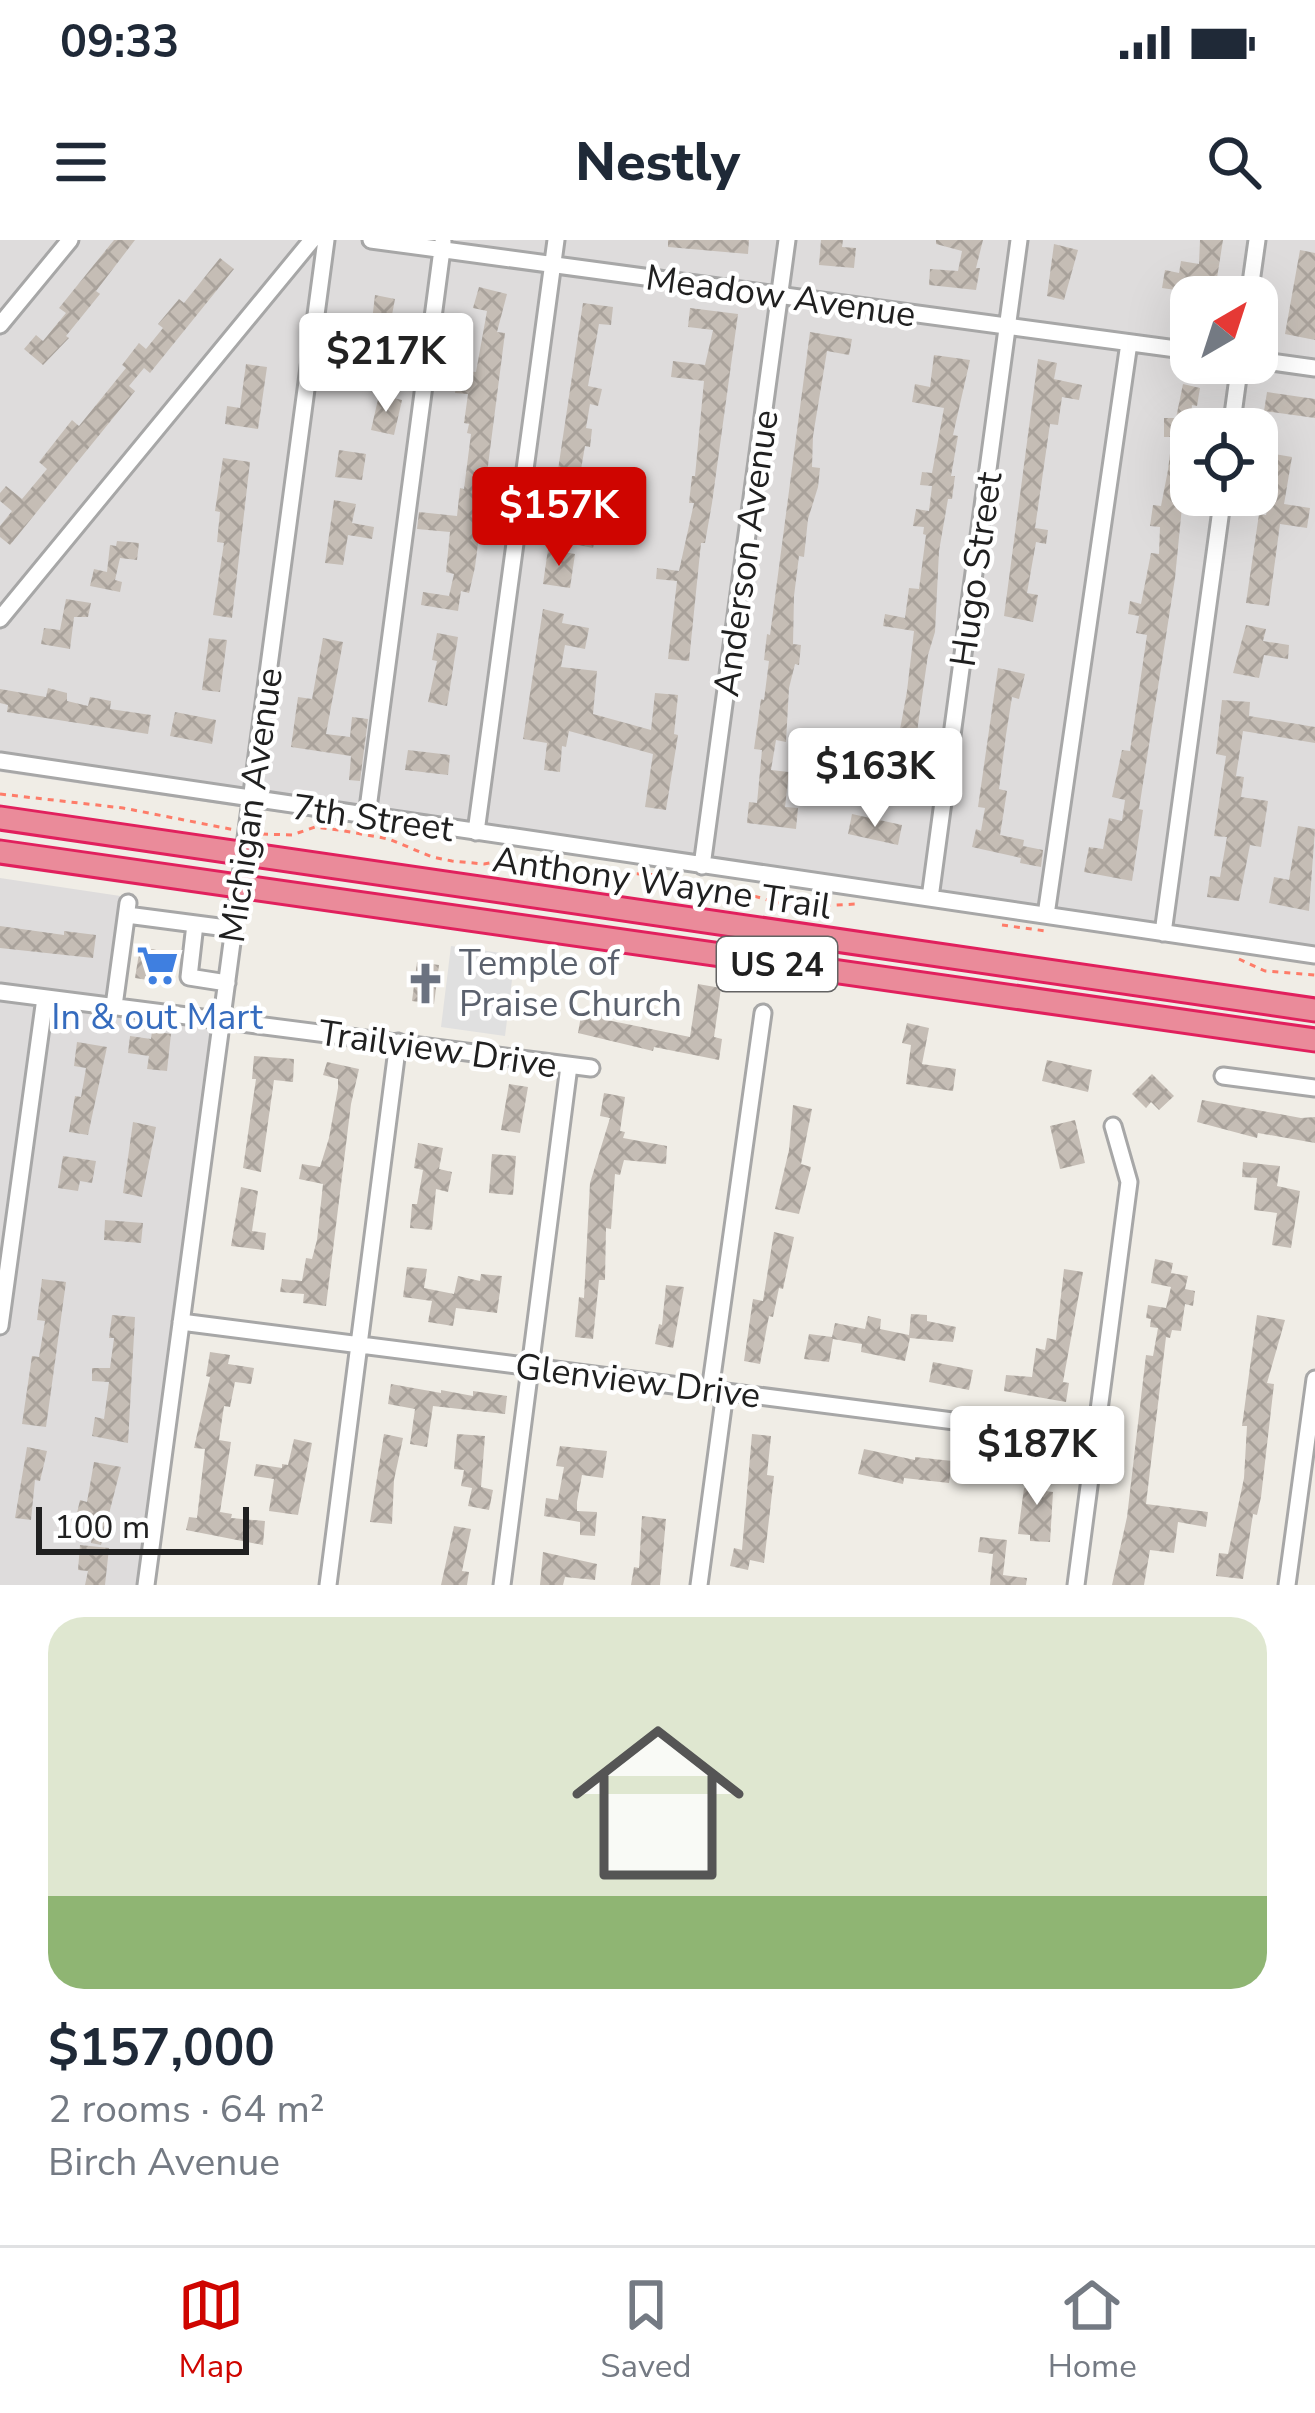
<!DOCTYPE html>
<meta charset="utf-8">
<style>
:root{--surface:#fff;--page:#f6f6f7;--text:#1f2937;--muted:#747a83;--line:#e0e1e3;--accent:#cf0500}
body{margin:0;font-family:"Nunito Sans",sans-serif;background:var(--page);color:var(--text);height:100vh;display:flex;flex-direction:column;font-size:45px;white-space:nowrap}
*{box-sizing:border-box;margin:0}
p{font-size:39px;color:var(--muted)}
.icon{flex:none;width:66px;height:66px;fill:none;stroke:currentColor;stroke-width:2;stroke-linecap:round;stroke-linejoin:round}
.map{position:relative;height:1345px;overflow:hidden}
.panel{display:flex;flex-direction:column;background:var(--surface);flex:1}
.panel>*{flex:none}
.needle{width:78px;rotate:39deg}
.buttons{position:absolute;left:1170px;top:36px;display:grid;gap:24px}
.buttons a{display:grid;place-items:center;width:108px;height:108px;border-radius:24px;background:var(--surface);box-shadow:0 12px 48px #0002;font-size:60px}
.scale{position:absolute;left:36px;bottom:30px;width:213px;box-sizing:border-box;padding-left:12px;border:6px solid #202020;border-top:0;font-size:33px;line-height:42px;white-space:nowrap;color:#202020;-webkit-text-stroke:9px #fff;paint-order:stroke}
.price{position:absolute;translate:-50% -102px;padding:0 27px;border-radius:12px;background:#fff;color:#222;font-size:39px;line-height:78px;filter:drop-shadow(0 3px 6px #0008)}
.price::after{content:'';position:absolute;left:50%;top:72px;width:36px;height:27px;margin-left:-18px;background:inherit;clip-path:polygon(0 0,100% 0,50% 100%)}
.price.current{background:var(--accent);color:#fff}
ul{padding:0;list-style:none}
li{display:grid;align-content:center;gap:24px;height:636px;padding:0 48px}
li span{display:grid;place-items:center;height:372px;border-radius:36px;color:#555}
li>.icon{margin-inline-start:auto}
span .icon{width:216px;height:216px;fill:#fffc;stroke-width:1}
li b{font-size:51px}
.status{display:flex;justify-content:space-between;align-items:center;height:84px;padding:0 60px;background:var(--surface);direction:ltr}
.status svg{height:33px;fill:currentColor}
header{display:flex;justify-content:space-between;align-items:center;height:156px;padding:0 48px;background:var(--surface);font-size:54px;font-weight:800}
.menu{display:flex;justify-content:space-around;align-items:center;height:168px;border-top:3px solid var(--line);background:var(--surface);font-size:33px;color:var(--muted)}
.menu a{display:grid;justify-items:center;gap:6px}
.menu .current{color:var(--accent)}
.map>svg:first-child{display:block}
.residential{fill:#dedcdc;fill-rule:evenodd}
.parking{fill:#e0e0e0}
.building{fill:url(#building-cross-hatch)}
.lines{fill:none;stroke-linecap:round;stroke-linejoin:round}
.minor-casing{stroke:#a7a7a7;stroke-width:21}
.highway-casing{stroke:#e1205d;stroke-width:27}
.path{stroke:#fe7c69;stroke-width:3;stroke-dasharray:6 6;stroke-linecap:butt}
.minor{stroke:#fff;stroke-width:15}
.highway{stroke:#ea8b9a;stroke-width:21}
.labels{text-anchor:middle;stroke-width:9;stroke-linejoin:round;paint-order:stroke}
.shield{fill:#fff;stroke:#636363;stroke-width:3}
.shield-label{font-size:33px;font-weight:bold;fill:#202020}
.street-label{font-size:36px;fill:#202020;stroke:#fff}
.worship-label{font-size:36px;fill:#5b616d;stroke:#fff;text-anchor:start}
.shop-label{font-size:36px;fill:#366cbe;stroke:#fff}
</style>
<div class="status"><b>09:33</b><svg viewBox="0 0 49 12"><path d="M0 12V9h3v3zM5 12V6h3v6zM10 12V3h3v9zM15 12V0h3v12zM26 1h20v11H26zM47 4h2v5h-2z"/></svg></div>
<header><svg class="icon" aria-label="menu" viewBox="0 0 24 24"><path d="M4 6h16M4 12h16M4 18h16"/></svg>Nestly<svg class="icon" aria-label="search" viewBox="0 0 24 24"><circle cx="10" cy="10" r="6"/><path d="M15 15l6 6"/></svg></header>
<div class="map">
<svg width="1315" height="1345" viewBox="0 0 1315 1345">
<defs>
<pattern id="building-cross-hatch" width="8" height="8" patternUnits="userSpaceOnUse" patternTransform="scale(3)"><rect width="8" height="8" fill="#c5bdb5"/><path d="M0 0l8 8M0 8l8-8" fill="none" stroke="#a9a29b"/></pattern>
</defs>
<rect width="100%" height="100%" fill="#f0ede6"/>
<!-- residential -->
<path class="residential" d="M0,0H1315V723L0,532ZM1191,57H1257V123H1191ZM1191,189H1257V255H1191Z
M0,638L127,657L115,766L222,780L146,1345H0Z"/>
<!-- parking -->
<path class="parking" d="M451,706L515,715L505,796L441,787Z"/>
<!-- building -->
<path class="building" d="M114,0H135L96,51L100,54L66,96L69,98L43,125L24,109L36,95L43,101L66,73L59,68Z
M668,0H749L748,14L668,7Z
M821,0H843L842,7L856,8L854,28L819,25Z
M936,0H983L976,28H980L976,50L929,45L930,29L958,31L962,11L936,4Z
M1200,0H1223L1214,57H1189V52L1162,48L1165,30L1179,33L1181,21L1199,24Z
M1054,4L1078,10L1064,60L1047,56Z
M1300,10L1315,13V100L1285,94Z
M220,18L234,29L150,133L144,128L129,146L135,151L10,305L0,297V286L12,271L0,261V253L6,246L22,259L47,229L39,222L72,180L79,186L126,128L122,125L139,103L146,109L163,88L158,84L179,59L184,63Z
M479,47L507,54L497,92L505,93L475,327L469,353L461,351L458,371L421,365L423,352L449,356L454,334L446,332L450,292L417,289L419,272L457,276L460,248L464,249L471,194L467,193L469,184L464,183L468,154L455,153L458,130L476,132L487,71L473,68Z
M375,55L395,59L379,144L365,141Z
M583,63L613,67L611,85L599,84L588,146L602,149L598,166L590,164L586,188L592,189L590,207L585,206L578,247L556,243Z
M690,68L738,74L712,263L705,303H701L689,421L668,419L677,341L656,339L657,328L679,331L694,263H689L692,236H695L704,141L671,137L673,121L705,125L713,90L688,87Z
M810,92L852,99L849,115L827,111L813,196L812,227L820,228L818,247L808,279L804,317L799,316L794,356L793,404L801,405L799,425L795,424L789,448L786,502L776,500L771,530L789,532L785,567L798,568L796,589L747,583L749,562L757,563L762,510L754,509L761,459L764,460L769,421L764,420L767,394L770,395Z
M934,115L970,120L953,195L958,196L951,236H955L952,259H948L939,311L935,392L928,415L907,562L870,557L882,505L894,507L896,494L899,495L907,451L914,391L883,386L885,374L905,378L909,348L919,349L926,295L923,294L924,287L913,286L916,269L929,271L932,246L920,245L922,232L932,233L944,168L912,162L915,144L930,147Z
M1038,119L1057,123L1054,139L1082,145L1079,160L1062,157L1058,185L1050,184L1035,288L1048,290L1046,304L1036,302L1027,353L1038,355L1033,382L1004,376Z
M246,124L267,127L258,189L225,184L227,166L240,168Z
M1183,144L1200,148L1197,166L1192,165L1175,338L1139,569L1143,570L1132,641L1084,632L1089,607L1103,609L1109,578L1122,581L1125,560L1112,557L1122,510L1130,511L1147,395L1136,393L1139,376L1128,374L1130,361L1141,364L1151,313L1159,314L1160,287L1150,286L1153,265L1161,266L1168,230L1172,197H1164V178H1176Z
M1267,152L1315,159V178L1264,171Z
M379,155L402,160L394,195L371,190Z
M339,210L366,214L362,240L335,237Z
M1268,213L1292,217L1284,264L1310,268L1307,288L1280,284L1269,366L1246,363L1259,274L1266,275L1273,236L1264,235Z
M223,218L250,222L232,378L213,375L224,303L217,302L220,272L215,271Z
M334,260L356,264L352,283L374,287L372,299L348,295L343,325L325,323Z
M555,265L590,273L586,292L596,295L593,308L573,304L575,291L551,286Z
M117,301L139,303L137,320L120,318L115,340L122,342L120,352L90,346L94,329L107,332L110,305L116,306Z
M548,309L575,314L570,348L543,344Z
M66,359L91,363L88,377H74L70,409L41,404L44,388L60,390Z
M543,369L564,374L562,383L589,388L585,409L565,405L561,427L597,431L593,474L651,490L655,453L678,455L674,494L678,495L666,570L645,567L653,514L569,491L566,507L562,506L560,532L544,530L547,503L523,499Z
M1246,385L1266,389L1263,401L1289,405L1288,419L1264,415L1259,438L1233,433Z
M437,393L458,397L447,466L428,462L437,421L432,420Z
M209,398L227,400L220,452L202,450Z
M323,398L343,402L326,494L350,497L352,477L368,479L360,541L349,540L351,516L291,507L298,457L312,459Z
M998,428L1025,434L1019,459L1012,457L1006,495L999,549L1007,551L1000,595L1024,600L1023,606L1043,610L1041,627L1020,623L1021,618L972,607L976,589L981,591L985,568L978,567Z
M48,448L67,453V461L88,466L90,457L111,461L110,469L151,475L148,494L7,472L8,465L0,463V449L46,457Z
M1222,460L1250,462L1249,476L1315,487V503L1243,491L1236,536L1244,537L1241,557L1268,561L1261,607L1250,605L1239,661L1207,657L1210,636L1220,637L1227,597L1214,596L1226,516L1216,514Z
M175,472L216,480L212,504L170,496Z
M810,501L858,507L856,525L824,521L819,541L801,537Z
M408,510L450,515L448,535L405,530Z
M852,574L902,585L898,605L848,594Z
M1298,586L1315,589L1309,671L1269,663L1274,637L1289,640Z
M0,686L64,695V691L96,695L93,718L0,708Z
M140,707L178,714L173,744L135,738Z
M417,722L439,725L434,764L412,761Z
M698,744L721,748L714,797L722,799L719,820L654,807L653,811L578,793L582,770L603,774L602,779L690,797Z
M907,783L929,788L922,824L956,829L953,851L906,844L911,805L902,803Z
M152,791L171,794L167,831L147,829L149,816L128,813L130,796L151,799Z
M77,802L107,807L88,895L69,892L75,856L81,857L86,828L74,826Z
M254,816L294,819L293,842L274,840L261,932L243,928L256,839H252Z
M1047,820L1092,830L1088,852L1042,841Z
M327,822L359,829L351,864L326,1066L303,1063L304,1054L280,1052L282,1039L302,1041L306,1018L312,1019L317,1000L323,944L299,939L302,924L320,927L329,898L338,848V839L323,835Z
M1152,834L1174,856L1159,870L1151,862L1146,868L1132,854Z
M509,844L528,847L520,893L501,890Z
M604,853L625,857L620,891L625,892L623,898L667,906L666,924L624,920L620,935L615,934L611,989L606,988L605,1040H599L593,1099L575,1097L579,1057L584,1058L590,943L610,878L600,876Z
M1202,860L1301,878L1315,877V903L1258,893L1257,898L1197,882Z
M793,865L812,869L801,924L811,927L799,974L775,969L789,910Z
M1075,880L1085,923L1060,929L1050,886Z
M133,882L156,887L142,957L123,953Z
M418,903L443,908L439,929L452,932L448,952L436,949L432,990L410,988L412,964H417L423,930L414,928Z
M492,914L516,916L513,955L489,953Z
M63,916L96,921L92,943L80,941L78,951L58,948Z
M1243,922L1280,926L1277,946L1300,951L1291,1008L1272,1005L1277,973L1254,970L1257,938L1242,937Z
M241,947L258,951L252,991L266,993L264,1010L231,1006Z
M105,980L143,983L141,1003L104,1000Z
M774,992L794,997L783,1049L779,1048L773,1077L769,1076L760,1124L744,1121L753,1059L763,1061Z
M1155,1019L1173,1023L1171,1033L1188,1036L1185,1049L1195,1051L1193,1066L1185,1064L1181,1091L1172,1090L1170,1098L1166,1097L1146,1264L1208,1272L1206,1287L1178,1282L1174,1313L1150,1310L1144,1345H1112L1127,1277L1146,1115L1153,1116L1158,1088L1150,1087L1151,1079L1146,1078L1148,1065L1166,1068L1171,1047L1151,1043Z
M407,1027L427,1029L424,1048L454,1054L458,1036L480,1041L481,1034L502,1036L497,1073L456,1068L453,1086L428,1082L432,1061L403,1057Z
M1064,1029L1083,1032L1063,1142L1069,1143L1066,1162L1004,1151L1006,1135L1032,1137L1036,1108L1045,1110L1047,1098L1056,1100Z
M42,1039L66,1042L46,1187L22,1184L32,1116L39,1117L45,1081L37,1080Z
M666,1045L684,1047L673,1108L655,1104L659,1084L662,1085Z
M911,1074L927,1075V1081L956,1087L953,1102L910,1098L905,1121L861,1112L862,1104L833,1099L829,1122L804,1119L809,1094L832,1097L835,1083L865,1089L868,1076L881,1079L880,1089L909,1095Z
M112,1075L135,1077L128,1203L92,1196L95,1177L104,1179L109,1142L92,1141V1128H110L114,1098H109Z
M1257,1075L1285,1080L1267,1143L1274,1144L1261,1257L1257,1275L1253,1274L1243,1339L1216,1336L1219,1313L1228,1314L1244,1238L1247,1186H1242Z
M210,1112L230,1115L228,1124L254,1128L251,1144L235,1142L230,1167L224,1166L219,1200L231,1202L220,1272L232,1274L231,1278L265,1281L263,1305L186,1290L189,1277L197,1278L205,1209L194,1208L210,1137L206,1136Z
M933,1122L973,1130L969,1150L929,1142Z
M391,1144L441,1153V1150L473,1156V1151L507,1156L505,1174L433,1166L427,1207L410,1204L415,1169L388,1164Z
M384,1194L403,1198L394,1240L392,1284L370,1282Z
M457,1194L485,1196L481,1247L493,1250L489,1270L468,1266L472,1248L461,1246L464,1230L454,1229Z
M752,1194L771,1196L767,1235L774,1236L764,1323L750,1320L748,1330L730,1326L734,1308L742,1310Z
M294,1199L312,1203L298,1275L269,1271L274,1239L254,1236L256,1224L282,1228V1224L288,1225Z
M560,1206L607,1211L603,1238L582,1235L577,1262V1271L597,1272L595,1296L580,1295V1282L544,1276L546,1258L558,1260L564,1227L556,1226Z
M27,1207L47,1211L40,1241L35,1240L31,1280L15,1278Z
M864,1209L915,1220V1217L952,1221L949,1243L904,1238L903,1244L858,1234Z
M94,1222L121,1227L101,1305L91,1303L96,1277L77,1273L80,1260L87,1262Z
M1036,1224L1049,1226L1045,1251L1053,1252L1050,1302L1030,1301V1295L1018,1294L1024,1248L1032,1249Z
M642,1276L666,1279L660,1345H631L634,1327L639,1328Z
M454,1286L471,1289L462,1331L469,1332L467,1345H441Z
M980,1297L1007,1300L1003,1335L1027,1338L1026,1345H990L993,1314L978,1312Z
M80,1305L109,1308L105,1345H85L88,1331L78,1330Z
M543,1312L597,1324L595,1340L565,1337L563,1345H540Z"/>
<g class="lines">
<defs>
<path id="minor" d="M371,0L1191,111
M1249,57L1257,0
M0,85L70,0
M1257,120L1315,128
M1231,189L1240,123
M0,379L312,0
M0,521L1315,715
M367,576L443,2
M476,592L556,0
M702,626L787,0
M930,658L1019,0
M127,675L234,689
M1046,675L1129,103
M195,684L189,737L227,743
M1163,693L1223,255
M0,752L591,828
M114,766L128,663
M1223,836L1315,848
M181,1082L1094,1199
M0,1086L45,758
M710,1151L763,773
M146,1345L326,0
M328,1345L398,802
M502,1345L569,826
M699,1345L725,1152
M1076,1345L1129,942L1113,886
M1287,1345L1315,1139"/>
<path id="highway" d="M0,578L1315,770
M0,612L1315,800"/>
</defs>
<!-- minor casing -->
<use href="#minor" class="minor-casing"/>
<!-- highway casing -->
<use href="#highway" class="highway-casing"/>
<!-- path -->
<path class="path" d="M0,554L123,568L235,590
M262,594L292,595L315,587L339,590L389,599L432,617L452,621L484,624L530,616L586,631L657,635L712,644L792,667L857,664
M1002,685L1046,691
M1239,719L1265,731L1315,735"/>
<!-- minor -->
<use href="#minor" class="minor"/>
<!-- highway -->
<use href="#highway" class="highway"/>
</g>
<!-- icons -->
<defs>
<symbol id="supermarket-bare" viewBox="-9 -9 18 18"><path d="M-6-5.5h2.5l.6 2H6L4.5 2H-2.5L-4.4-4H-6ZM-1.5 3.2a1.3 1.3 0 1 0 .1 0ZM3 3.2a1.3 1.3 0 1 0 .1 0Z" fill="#3f7fe0" stroke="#fff" stroke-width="2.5" paint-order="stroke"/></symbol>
<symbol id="church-bare" viewBox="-9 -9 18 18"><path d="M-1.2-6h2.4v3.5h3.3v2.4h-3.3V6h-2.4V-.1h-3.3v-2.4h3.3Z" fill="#6b7280" stroke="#fff" stroke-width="2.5" paint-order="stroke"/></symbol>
</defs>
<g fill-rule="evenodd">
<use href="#supermarket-bare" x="128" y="696" width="59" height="59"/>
<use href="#church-bare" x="396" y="714" width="59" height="59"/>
</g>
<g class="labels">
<!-- shield labels -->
<rect class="shield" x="717" y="697" width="120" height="54" rx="9"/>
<g class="shield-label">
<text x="777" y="736">US 24</text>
</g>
<!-- street labels -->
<g class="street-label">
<text transform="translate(781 55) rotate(8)" y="13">Meadow Avenue</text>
<text transform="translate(745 313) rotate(-82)" y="13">Anderson Avenue</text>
<text transform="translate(975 329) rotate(-82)" y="13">Hugo Street</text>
<text transform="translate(250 565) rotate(-82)" y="13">Michigan Avenue</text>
<text transform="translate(373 577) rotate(8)" y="13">7th Street</text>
<text transform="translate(662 642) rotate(8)" y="13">Anthony Wayne Trail</text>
<text transform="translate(438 808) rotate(8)" y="13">Trailview Drive</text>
<text transform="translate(638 1140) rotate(7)" y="13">Glenview Drive</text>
</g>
<!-- worship labels -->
<g class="worship-label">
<text x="459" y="735">Temple of<tspan x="459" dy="41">Praise Church</tspan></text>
</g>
<!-- shop labels -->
<g class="shop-label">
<text x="157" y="789">In &amp; out Mart</text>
</g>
</g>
</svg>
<div class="buttons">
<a><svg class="needle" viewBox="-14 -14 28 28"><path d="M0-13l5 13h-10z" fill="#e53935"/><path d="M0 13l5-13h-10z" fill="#747a83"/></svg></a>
<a><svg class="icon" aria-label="locate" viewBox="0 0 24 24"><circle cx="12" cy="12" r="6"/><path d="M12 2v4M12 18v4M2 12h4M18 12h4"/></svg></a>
</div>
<div class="scale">100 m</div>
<b class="price" style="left:386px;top:175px">$217K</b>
<b class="price current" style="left:559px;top:329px">$157K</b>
<b class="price" style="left:875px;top:590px">$163K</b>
<b class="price" style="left:1037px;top:1268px">$187K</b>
</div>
<section class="panel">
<ul>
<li><span style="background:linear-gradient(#dfe7d0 75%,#8fb573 0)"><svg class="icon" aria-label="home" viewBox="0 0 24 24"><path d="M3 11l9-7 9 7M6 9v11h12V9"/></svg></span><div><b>$157,000</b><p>2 rooms · 64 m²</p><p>Birch Avenue</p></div></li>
</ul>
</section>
<nav class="menu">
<a class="current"><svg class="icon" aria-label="map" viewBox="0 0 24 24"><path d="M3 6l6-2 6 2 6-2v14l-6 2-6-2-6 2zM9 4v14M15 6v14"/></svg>Map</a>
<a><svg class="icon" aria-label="saved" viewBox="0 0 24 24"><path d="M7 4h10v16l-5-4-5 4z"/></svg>Saved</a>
<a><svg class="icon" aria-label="home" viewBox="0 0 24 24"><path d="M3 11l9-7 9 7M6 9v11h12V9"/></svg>Home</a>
</nav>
